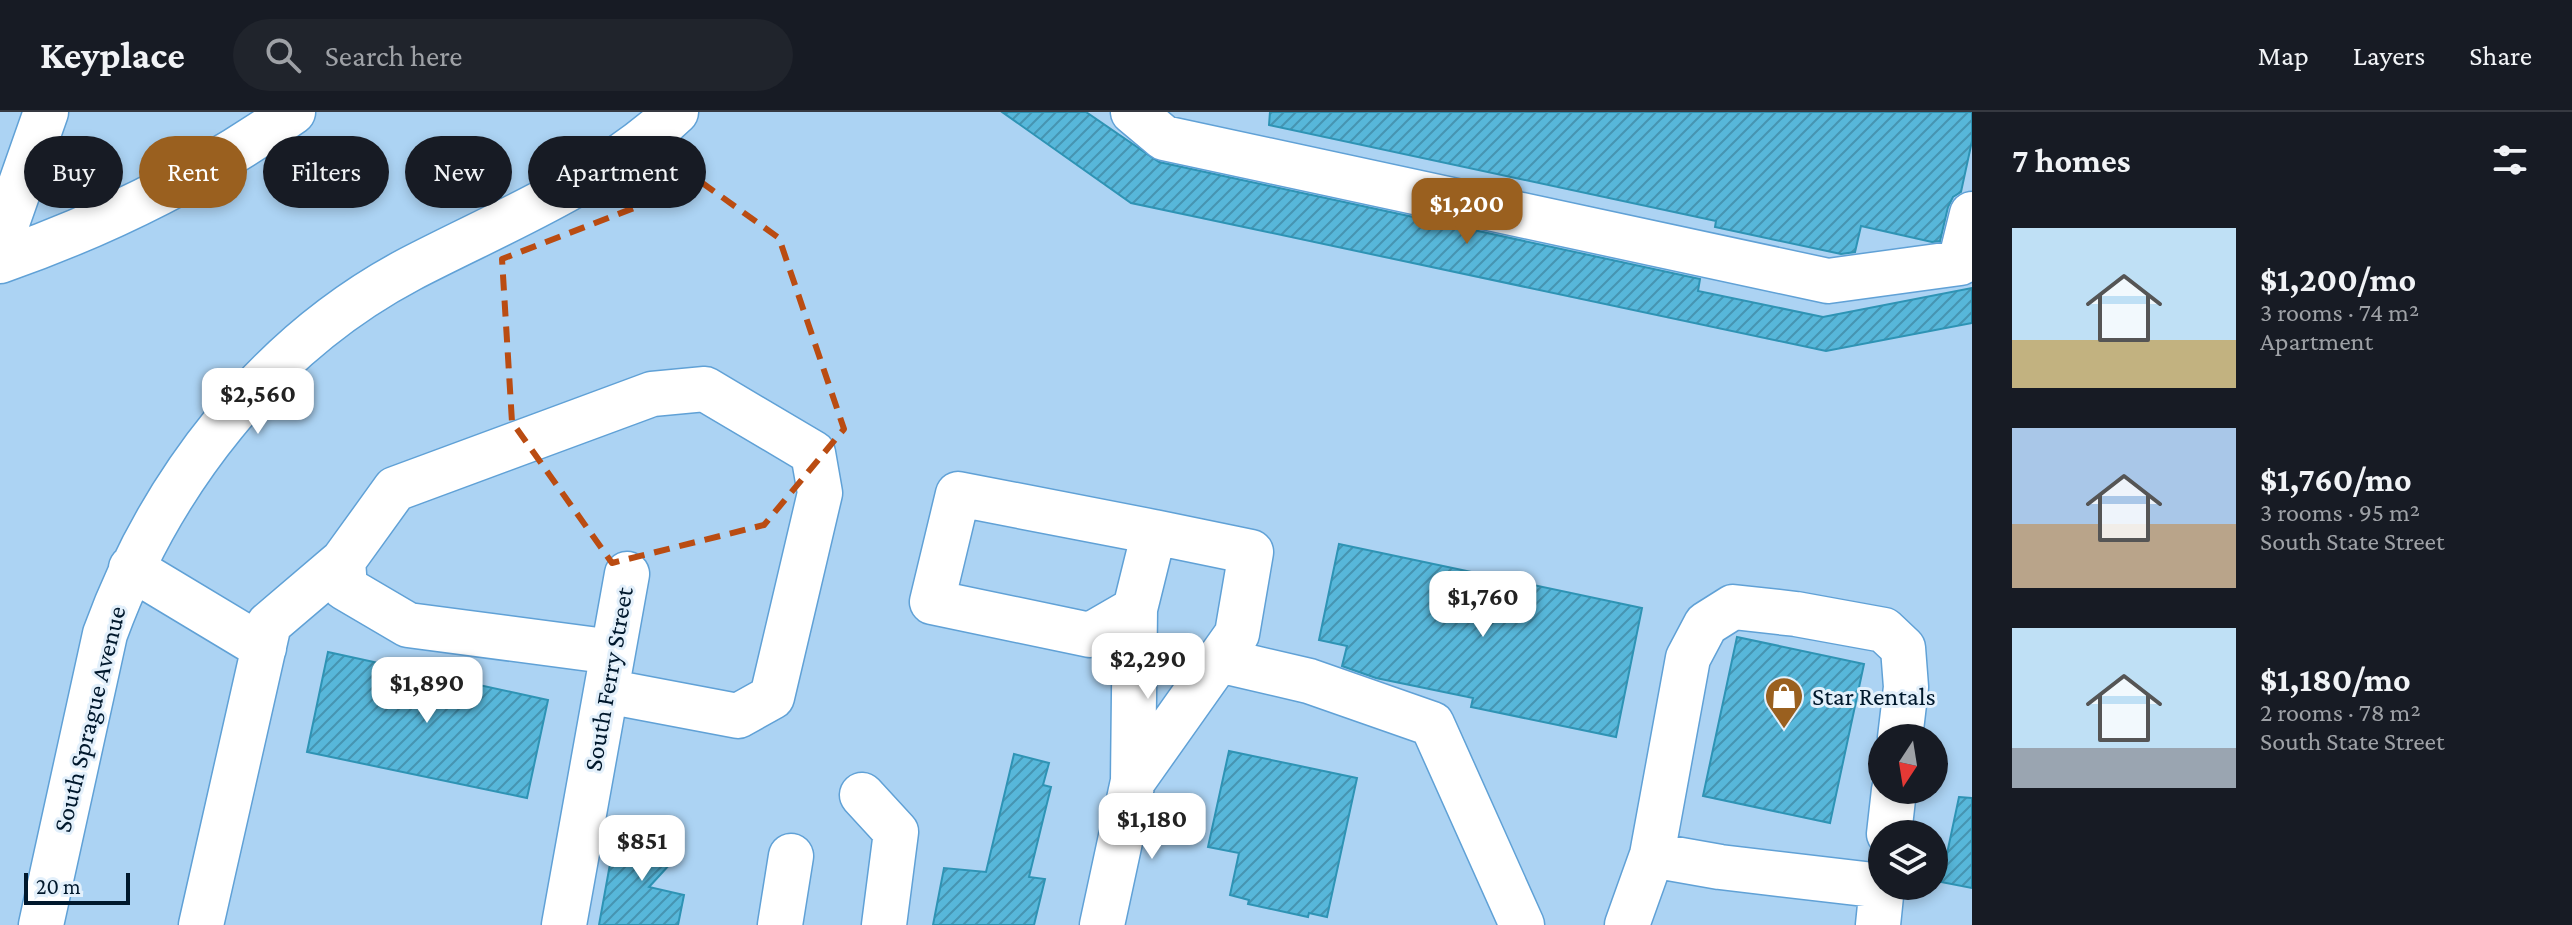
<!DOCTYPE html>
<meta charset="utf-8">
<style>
:root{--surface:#171b24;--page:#20242c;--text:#f1f3f6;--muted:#9ea1a6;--line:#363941;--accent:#9a601f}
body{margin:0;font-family:"Crimson Pro",serif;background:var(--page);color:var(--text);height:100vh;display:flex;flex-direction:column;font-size:30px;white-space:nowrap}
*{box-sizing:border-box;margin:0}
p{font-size:26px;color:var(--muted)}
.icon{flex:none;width:44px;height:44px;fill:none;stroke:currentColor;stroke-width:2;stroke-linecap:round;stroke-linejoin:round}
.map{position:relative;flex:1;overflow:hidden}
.details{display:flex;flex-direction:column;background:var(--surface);width:600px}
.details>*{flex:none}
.top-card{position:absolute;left:24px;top:24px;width:760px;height:72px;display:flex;gap:16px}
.needle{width:52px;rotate:192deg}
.buttons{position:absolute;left:1868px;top:612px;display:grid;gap:16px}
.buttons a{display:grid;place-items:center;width:80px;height:80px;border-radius:50%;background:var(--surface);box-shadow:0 4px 12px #0003;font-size:40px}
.scale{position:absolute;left:24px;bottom:20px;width:106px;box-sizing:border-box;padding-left:8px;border:4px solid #00182c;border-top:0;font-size:22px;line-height:28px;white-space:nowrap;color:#00182c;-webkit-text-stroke:6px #e3f0fb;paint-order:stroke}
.price{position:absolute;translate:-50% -68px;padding:0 18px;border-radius:16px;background:#fff;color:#222;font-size:26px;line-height:52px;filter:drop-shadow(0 2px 4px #0008)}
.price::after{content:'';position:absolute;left:50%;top:48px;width:24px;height:18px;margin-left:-12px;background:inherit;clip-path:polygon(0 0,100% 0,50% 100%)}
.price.on{background:var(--accent);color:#fff}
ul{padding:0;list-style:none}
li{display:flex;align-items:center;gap:24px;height:200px;padding:0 40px}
li span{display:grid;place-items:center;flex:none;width:224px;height:160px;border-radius:0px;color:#555}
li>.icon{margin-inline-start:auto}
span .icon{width:96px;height:96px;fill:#fffc;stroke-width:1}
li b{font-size:34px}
h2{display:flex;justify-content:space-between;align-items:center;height:96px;padding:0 40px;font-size:34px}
.chip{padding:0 28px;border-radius:36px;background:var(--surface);box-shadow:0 4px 12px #0003;font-size:28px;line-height:72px}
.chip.on{background:var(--accent);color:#fff}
header{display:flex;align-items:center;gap:48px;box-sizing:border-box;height:112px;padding:0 40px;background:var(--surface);border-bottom:2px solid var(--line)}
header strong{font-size:38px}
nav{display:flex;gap:44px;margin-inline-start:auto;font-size:28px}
.search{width:560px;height:72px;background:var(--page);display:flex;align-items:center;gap:20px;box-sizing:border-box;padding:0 28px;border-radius:44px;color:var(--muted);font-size:30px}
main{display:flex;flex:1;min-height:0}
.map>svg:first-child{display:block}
.building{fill:url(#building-hatch);stroke:#2e93b4;stroke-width:2}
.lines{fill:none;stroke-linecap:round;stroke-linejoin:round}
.minor-casing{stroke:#60a1d6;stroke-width:47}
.highway-casing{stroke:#60a1d6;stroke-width:47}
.minor{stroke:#fff;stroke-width:44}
.highway{stroke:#fff;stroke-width:44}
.marked{fill:none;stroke:#ba4c12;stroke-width:6;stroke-dasharray:16 10;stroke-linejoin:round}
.labels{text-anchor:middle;stroke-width:6;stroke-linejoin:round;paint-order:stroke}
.street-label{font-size:26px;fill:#00182c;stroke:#e3f0fb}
.poi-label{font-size:26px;fill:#00182c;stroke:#e3f0fb;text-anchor:start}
</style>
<header>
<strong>Keyplace</strong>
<div class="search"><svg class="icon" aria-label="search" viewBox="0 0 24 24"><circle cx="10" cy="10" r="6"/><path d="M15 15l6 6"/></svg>Search here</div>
<nav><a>Map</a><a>Layers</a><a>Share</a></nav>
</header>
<main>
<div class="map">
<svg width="1972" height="813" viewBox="0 0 1972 813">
<defs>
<pattern id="building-hatch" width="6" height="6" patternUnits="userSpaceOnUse" patternTransform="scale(2)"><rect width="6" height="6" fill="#57b7da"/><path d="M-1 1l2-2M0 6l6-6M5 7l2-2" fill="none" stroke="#4694b1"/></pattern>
</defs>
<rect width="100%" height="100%" fill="#acd3f3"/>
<!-- building -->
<path class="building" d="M1002,0H1086L1159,50L1700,167L1698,179L1823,205L1972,176V211L1826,239L1131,91Z
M1270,0H1972V29L1961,80L1953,85L1948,95L1940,129L1932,130L1861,114L1855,140L1841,142L1715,115L1716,109L1269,13Z
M1339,432L1642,496L1616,625L1471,595L1473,586L1376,566L1342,554L1347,534L1319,528Z
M1737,525L1864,552L1830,711L1703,684Z
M328,540L548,588L527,686L307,640Z
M1229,639L1357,666L1327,805L1309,801L1308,805L1248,792L1249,788L1230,783L1239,741L1208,735Z
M1014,642L1049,651L1043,673L1051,675L1029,765L1045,767L1034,813H933L944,756L986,760Z
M1959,685L1972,686V776L1941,770Z
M639,710L677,719L671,751L649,775L684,783L678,813H599L612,741L632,746Z"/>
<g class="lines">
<defs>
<path id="minor" d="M1133,0L1164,26L1828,169L1960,151L1972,102
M131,456L264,536
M1135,497L1090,523L932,490L958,382L1154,420
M1219,548L1309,569L1432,612L1522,813
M606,579L738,604L772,585L820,381L813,341L705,277L652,282L395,377L343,449L345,476L408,513L613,540
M862,683L896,720L884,813
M1889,722L1894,678
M1882,774L1720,755L1652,743L1688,546L1706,512L1733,495L1796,502L1884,518L1903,536L1906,575L1900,626
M41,813L105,522C160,371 266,233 410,157C500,110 601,71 676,0
M201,813L269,512L343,449
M564,813L627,462
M780,813L791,744
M1102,813L1133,669L1135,497L1154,420L1251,440L1237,522L1133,669
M1627,813L1652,743
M1878,813L1882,774"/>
<path id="highway" d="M0,131L46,0
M0,149C103,113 204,63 293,0"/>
</defs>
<!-- minor casing -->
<use href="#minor" class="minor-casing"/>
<!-- highway casing -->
<use href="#highway" class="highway-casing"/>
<!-- minor -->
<use href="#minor" class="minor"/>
<!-- highway -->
<use href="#highway" class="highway"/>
</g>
<!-- marked area -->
<path class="marked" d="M701,70L779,126L844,317L764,413L612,451L512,310L502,147Z"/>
<!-- icons -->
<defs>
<symbol id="shop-pin" viewBox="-11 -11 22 30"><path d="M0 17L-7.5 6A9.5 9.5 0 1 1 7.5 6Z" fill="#9a601f" stroke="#e3f0fb"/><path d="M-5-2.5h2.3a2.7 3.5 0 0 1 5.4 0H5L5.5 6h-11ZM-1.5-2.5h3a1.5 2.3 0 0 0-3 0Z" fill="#fff"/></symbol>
</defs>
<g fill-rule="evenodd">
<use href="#shop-pin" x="1762" y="562" width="44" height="60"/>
</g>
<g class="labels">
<!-- street labels -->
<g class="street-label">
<text transform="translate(608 567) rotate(-80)" y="9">South Ferry Street</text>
<text transform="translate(89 607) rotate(-76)" y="9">South Sprague Avenue</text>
</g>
<!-- poi labels -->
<g class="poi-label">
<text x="1812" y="593">Star Rentals</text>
</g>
</g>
</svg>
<div class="buttons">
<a><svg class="needle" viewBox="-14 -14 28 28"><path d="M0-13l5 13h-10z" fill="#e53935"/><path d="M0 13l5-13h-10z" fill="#9ea1a6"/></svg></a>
<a><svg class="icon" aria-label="layers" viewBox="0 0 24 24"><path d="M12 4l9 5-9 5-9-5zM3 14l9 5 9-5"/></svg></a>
</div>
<div class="scale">20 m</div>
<b class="price on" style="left:1467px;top:134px">$1,200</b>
<b class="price" style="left:258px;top:324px">$2,560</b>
<b class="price" style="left:1483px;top:527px">$1,760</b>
<b class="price" style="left:1148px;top:589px">$2,290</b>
<b class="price" style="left:427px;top:613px">$1,890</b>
<b class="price" style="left:1152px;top:749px">$1,180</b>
<b class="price" style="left:642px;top:771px">$851</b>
<div class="top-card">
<a class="chip">Buy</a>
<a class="chip on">Rent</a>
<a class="chip">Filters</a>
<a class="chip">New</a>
<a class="chip">Apartment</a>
</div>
</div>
<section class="details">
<h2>7 homes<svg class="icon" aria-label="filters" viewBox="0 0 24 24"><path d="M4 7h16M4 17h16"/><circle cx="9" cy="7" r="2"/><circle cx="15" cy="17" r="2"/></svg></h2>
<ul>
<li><span style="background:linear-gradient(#bfe0f5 70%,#c2b280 0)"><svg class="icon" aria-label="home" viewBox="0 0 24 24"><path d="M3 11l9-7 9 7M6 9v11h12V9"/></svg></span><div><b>$1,200/mo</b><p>3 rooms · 74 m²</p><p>Apartment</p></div></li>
<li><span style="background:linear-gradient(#a9c7e8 60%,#b9a48a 0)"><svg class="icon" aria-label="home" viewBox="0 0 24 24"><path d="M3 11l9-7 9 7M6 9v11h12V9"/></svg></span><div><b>$1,760/mo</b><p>3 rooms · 95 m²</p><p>South State Street</p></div></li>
<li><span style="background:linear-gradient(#bfe0f5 75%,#9aa5b1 0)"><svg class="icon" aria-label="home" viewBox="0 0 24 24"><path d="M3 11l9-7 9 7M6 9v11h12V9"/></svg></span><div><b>$1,180/mo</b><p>2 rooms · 78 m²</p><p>South State Street</p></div></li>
</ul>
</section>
</main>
